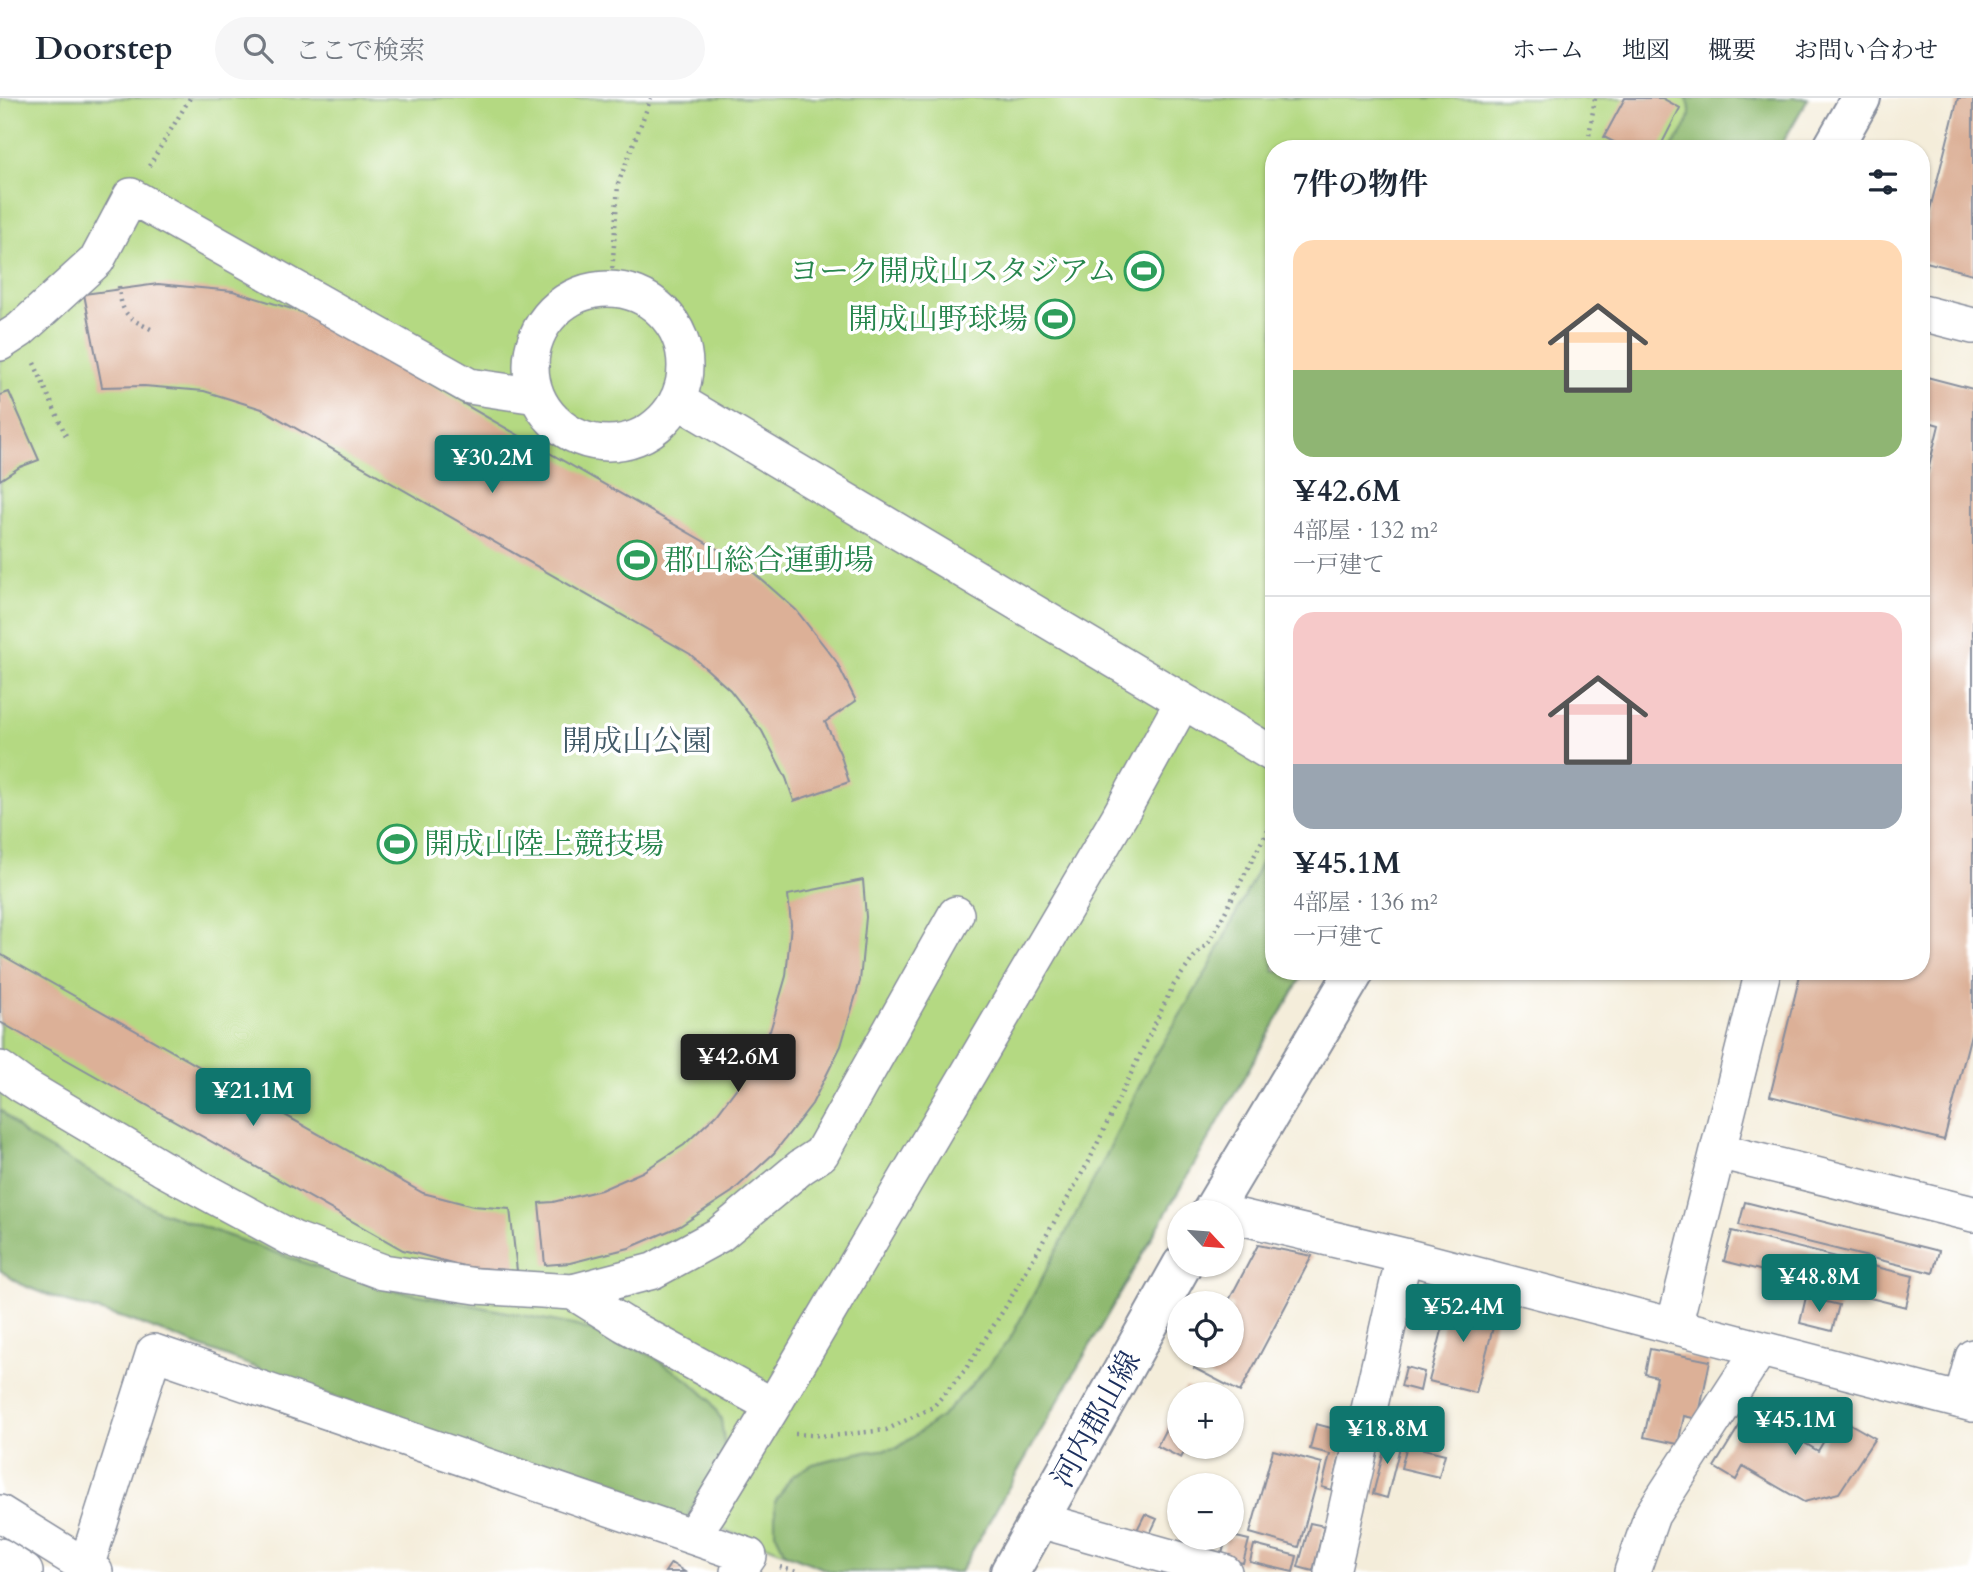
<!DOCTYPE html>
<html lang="ja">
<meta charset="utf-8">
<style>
:root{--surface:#fff;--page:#f6f6f7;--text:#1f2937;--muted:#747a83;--line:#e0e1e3;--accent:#0f766e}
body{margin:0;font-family:Cardo,"Noto Serif JP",serif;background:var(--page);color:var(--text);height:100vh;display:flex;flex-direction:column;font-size:26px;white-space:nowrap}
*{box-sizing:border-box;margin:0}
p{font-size:23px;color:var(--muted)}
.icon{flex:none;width:38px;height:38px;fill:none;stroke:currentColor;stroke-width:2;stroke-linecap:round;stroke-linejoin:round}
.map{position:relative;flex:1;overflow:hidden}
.sheet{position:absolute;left:1265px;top:42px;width:665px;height:840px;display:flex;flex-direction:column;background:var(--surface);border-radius:28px;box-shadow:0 2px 5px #0004}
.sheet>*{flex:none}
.needle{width:46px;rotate:116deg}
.tools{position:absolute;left:1167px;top:1102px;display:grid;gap:14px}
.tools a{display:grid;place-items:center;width:77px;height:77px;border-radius:50%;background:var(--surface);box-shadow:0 2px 5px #0004;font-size:35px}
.price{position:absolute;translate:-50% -60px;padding:0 16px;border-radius:7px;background:var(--accent);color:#fff;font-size:23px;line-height:46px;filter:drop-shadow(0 2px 4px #0008)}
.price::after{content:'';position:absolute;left:50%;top:42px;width:21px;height:16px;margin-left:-10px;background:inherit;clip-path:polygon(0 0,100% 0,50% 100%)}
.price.current{background:#222;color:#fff}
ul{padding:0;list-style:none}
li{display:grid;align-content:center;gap:14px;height:371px;padding:0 28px}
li+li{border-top:2px solid var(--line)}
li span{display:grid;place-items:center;height:217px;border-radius:21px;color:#555}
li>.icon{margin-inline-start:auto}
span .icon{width:126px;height:126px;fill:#fffc;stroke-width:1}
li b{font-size:30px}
h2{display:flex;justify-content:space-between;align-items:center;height:84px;padding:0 28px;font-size:30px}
header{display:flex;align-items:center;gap:42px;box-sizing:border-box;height:98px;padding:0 35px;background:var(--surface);border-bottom:2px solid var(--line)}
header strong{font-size:33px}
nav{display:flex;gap:38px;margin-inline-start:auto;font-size:24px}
.search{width:490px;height:63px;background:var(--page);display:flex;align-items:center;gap:18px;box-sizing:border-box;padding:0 24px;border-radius:38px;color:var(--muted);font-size:26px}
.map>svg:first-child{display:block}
.green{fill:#b4d982;stroke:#688470;stroke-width:2}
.forest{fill:#8fb970;stroke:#557467;stroke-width:2}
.building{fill:#dcb097}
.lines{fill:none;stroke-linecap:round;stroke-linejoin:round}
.minor-casing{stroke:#888e9c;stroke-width:38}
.major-casing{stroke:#888e9c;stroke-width:42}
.path{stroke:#888e9c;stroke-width:4.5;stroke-dasharray:2 5;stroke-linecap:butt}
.minor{stroke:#fff;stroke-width:35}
.major{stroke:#fff;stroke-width:38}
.labels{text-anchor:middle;stroke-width:7;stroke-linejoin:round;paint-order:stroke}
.leisure-label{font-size:30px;fill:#27864d;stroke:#fff;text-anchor:end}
.park-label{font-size:30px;fill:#415a67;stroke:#fff}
.street-label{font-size:30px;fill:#1b2f5e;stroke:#fff}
</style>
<header>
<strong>Doorstep</strong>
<div class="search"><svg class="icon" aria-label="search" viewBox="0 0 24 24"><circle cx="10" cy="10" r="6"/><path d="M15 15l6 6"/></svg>ここで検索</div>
<nav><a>ホーム</a><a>地図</a><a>概要</a><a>お問い合わせ</a></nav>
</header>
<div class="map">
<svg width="1973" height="1474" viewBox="0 0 1973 1474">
<rect width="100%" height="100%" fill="#fff"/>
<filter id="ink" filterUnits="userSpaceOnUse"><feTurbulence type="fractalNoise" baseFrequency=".0143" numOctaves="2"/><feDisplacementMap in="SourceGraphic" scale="14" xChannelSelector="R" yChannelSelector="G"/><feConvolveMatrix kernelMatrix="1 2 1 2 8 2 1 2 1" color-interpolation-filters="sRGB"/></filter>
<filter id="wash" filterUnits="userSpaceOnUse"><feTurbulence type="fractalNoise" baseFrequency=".00686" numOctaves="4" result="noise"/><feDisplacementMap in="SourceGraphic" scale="28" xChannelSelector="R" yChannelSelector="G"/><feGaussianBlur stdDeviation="1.57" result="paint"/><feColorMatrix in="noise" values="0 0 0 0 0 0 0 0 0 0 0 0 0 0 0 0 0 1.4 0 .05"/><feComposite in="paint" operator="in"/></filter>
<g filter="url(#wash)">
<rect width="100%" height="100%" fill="#f4edda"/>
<!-- green -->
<path class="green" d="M0,0H1808L1779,51H1274V873H1305L960,1474H832L750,1441L482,1355L130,1222L67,1204L20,1186L0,1172Z"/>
<!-- forest -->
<path class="forest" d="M1686,0H1808L1779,51H1671C1681,35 1698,19 1686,0Z
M1274,747V873H1305L960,1474H832L785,1455L775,1434V1404L792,1378L813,1366L857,1355L897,1350L942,1318L979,1279L1011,1239L1100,1070L1149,968L1210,868L1263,761Z
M0,1011L25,1037L156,1112L305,1165L389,1191L573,1227L613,1239L652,1258L691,1284L710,1302L721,1321L725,1352L686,1420L482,1355L130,1222L67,1204L20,1186L0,1172Z"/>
<g id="blocks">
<!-- building -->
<path class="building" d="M1625,0H1662L1680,10L1659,51H1627L1604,39Z
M1958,0H1973V176L1922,163V130L1925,131Z
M158,186L233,193L305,215L745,467L796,512L836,563L856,603L825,624L840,655L849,684L794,703L786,680L762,633L730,592L690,556L262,311L204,293L144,288L102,289L84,196Z
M1923,278L1973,291V928L1944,1042L1770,998L1801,873H1922V397L1939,327L1922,322Z
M9,294L39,362L20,369L0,382V297Z
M863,782L866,819L860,883L841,948L812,1006L774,1055L732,1094L680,1128L629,1150L570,1165L545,1167L539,1105L553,1104L601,1092L642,1074L684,1047L717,1016L747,976L771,930L786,878L791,826L788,797Z
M0,856L423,1095L473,1108L510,1111L517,1173L467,1169L403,1152L0,924Z
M1745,1104L1939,1153L1933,1175L1739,1127Z
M1732,1133L1913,1178L1906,1209L1724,1163Z
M1258,1147L1312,1158L1240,1294L1194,1270L1200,1258H1232V1206H1227Z
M1451,1198L1498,1210L1476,1295L1429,1283Z
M1806,1199L1839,1207L1832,1233L1800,1225Z
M1650,1251L1710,1263L1698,1321L1684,1318L1678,1346L1644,1339L1657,1279L1645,1276Z
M1406,1269L1424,1274L1420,1293L1401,1288Z
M1186,1289L1203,1297H1182Z
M1180,1303V1349H1187L1181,1360L1157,1348Z
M1749,1312L1818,1353L1838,1319L1875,1340L1839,1395L1804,1404L1743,1369L1736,1382L1714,1369Z
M1316,1326L1346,1334L1332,1392L1322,1389L1330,1356L1310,1351Z
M1388,1337L1402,1341L1387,1400L1373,1396Z
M1407,1347L1445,1356L1439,1379L1401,1370Z
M1273,1352L1322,1365L1299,1449L1250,1435Z
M1145,1416L1157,1421L1147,1442L1135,1436Z
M1310,1425L1324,1428L1313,1473L1298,1469Z
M1232,1438L1249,1442L1243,1465L1221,1460L1226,1440H1232Z
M1254,1447L1297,1458L1293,1474L1250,1464Z
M671,1465L685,1474H665Z"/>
</g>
</g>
<g filter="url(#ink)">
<use href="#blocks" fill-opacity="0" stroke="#888e9c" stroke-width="2"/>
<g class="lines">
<defs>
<path id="minor" d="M531 268a77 77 0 1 1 154 0a77 77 0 1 1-154 0Z
M1922,215L1973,228
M0,245L20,232L97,162L131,98L469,288L537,298
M677,302L1274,657
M0,971L22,987L162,1070L293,1141L383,1174L476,1188L573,1194L653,1173L719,1137L801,1069L821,1056L956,816
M1718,1053L1973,1116
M1232,1117L1404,1158L1973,1306
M573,1194L624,1226L773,1308
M1674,1228L1763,873
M1961,1303L1973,1259
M0,1415L95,1474
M1039,1422L1224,1474
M692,1438L709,1413L773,1308L1119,719L1183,603
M0,1458L25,1474
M86,1469L154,1254L749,1458L738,1474
M1332,1474L1404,1158
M1632,1474L1652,1417L1760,1251"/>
<path id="major" d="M1832,51L1861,0
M1211,1115L1355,873
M1010,1474L1182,1167"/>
</defs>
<!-- minor casing -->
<use href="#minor" class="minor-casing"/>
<!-- major casing -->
<use href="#major" class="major-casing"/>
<!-- path -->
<path class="path" d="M1587,51L1595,0
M149,68L190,0
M119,188C121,217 128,220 153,232
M611,191L618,86L651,0
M34,265L67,340
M795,1336L831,1338L886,1332L933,1309L965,1272L1005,1210L1089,1063L1173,888L1194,859L1210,843L1274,720
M780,1469L796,1474"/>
<!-- minor -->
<use href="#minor" class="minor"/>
<!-- major -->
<use href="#major" class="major"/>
</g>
</g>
<!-- icons -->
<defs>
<symbol id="stadium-ring" viewBox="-11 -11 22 22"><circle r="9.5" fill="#fff" stroke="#2e9e5b" stroke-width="1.5"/><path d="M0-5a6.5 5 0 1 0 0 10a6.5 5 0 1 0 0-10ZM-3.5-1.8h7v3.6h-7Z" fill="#2e9e5b"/></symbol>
</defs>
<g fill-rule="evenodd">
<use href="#stadium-ring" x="1122" y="151" width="44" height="44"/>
<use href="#stadium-ring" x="1033" y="199" width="44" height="44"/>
<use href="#stadium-ring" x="615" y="440" width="44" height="44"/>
<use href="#stadium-ring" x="375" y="724" width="44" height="44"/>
</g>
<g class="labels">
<!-- leisure labels -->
<g class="leisure-label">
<text x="1117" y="183">ヨーク開成山スタジアム</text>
<text x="1028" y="231">開成山野球場</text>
<text x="664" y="472" text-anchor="start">郡山総合運動場</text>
<text x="424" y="756" text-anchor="start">開成山陸上競技場</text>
</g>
<!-- park labels -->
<g class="park-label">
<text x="637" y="653">開成山公園</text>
</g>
<!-- street labels -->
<g class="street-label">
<text transform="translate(1096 1321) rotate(-61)" y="10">河内郡山線</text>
</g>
</g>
</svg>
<div class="tools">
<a><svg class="needle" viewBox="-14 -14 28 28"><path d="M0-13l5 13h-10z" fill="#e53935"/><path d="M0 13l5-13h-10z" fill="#747a83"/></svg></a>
<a><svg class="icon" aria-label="locate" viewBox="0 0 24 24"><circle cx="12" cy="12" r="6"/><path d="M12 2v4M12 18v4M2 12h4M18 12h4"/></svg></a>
<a>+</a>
<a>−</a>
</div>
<b class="price" style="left:492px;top:397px">¥30.2M</b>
<b class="price current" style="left:738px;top:996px">¥42.6M</b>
<b class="price" style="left:253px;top:1030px">¥21.1M</b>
<b class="price" style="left:1819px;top:1216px">¥48.8M</b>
<b class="price" style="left:1463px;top:1246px">¥52.4M</b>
<b class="price" style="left:1795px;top:1359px">¥45.1M</b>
<b class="price" style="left:1387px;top:1368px">¥18.8M</b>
<section class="sheet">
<h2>7件の物件<svg class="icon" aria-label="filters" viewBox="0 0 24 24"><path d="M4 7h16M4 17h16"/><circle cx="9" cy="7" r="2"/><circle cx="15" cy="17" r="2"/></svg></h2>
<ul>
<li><span style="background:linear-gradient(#ffd9b3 60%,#8fb573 0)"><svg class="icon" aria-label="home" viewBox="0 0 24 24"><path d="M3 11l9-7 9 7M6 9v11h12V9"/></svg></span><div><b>¥42.6M</b><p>4部屋 · 132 m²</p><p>一戸建て</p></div></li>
<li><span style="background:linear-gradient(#f6c9c9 70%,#9aa5b1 0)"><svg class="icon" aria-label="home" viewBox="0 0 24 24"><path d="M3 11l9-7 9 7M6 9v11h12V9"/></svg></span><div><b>¥45.1M</b><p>4部屋 · 136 m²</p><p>一戸建て</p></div></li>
</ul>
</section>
</div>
